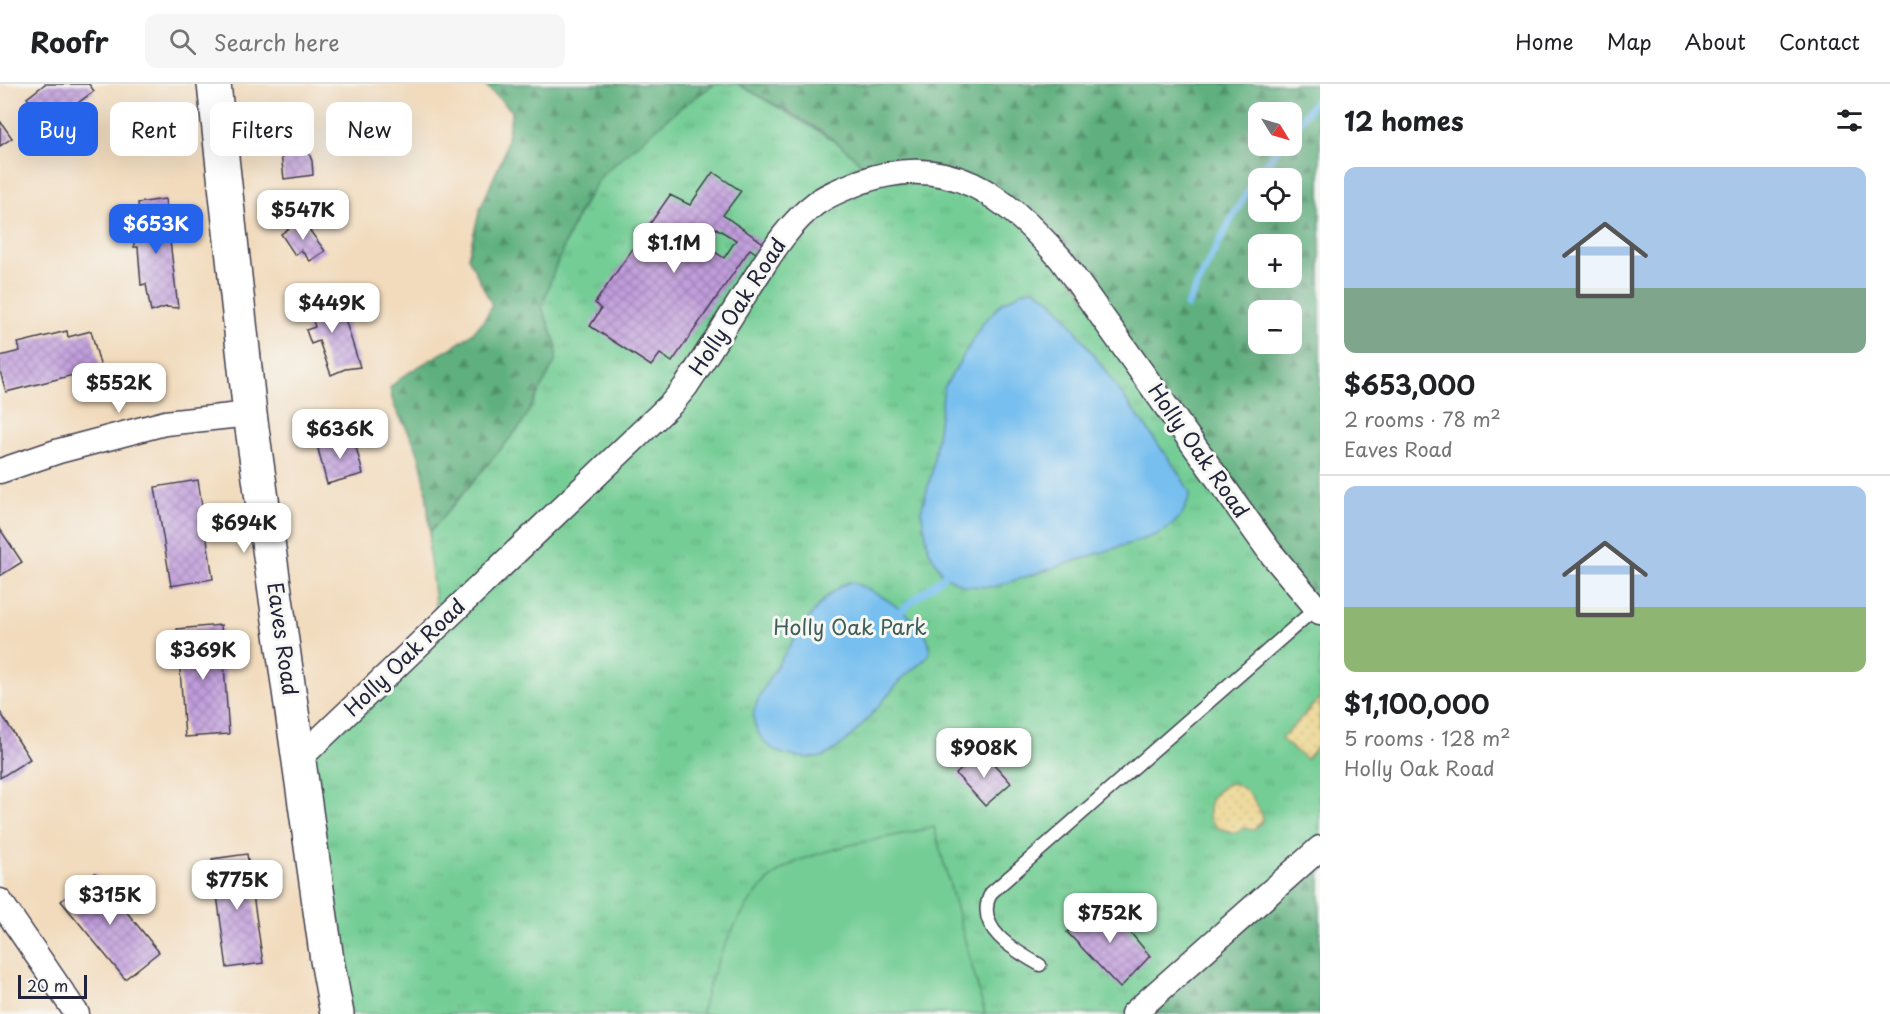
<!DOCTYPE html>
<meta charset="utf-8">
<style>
:root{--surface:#fff;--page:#f6f6f6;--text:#202124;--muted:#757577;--line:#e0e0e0;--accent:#2563eb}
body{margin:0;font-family:"Playpen Sans",sans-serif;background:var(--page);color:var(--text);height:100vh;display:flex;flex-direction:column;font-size:22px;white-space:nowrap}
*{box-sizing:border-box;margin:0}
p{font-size:20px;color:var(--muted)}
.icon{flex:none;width:33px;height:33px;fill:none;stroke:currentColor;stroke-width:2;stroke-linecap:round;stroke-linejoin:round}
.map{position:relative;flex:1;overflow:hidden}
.panel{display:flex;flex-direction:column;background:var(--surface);width:570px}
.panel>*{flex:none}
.hud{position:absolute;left:18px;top:18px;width:570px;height:54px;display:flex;gap:12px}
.needle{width:39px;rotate:127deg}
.buttons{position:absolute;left:1248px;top:18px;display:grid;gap:12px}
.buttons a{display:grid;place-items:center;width:54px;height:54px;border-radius:12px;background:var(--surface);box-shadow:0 6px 24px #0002;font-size:30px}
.scale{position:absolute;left:18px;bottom:15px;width:69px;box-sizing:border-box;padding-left:6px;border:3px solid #22223b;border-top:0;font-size:16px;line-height:21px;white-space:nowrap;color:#22223b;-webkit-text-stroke:4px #f6f6f2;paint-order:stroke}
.price{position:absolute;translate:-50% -51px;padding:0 14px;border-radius:12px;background:#fff;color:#222;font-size:20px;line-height:39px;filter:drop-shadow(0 2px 3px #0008)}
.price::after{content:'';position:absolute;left:50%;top:36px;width:18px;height:14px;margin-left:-9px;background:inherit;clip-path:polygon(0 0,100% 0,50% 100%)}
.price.on{background:var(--accent);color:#fff}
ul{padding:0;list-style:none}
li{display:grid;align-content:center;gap:12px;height:318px;padding:0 24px}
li+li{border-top:2px solid var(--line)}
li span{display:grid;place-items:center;height:186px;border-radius:12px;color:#555}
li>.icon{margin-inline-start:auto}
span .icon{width:108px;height:108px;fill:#fffc;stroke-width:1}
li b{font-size:26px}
h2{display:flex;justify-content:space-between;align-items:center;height:72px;padding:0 24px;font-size:26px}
.chip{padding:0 21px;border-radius:12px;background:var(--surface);box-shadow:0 6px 24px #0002;font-size:21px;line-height:54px}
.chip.on{background:var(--accent);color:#fff}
header{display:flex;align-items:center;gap:36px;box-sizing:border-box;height:84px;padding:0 30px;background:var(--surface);border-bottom:2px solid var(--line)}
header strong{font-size:28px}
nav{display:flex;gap:33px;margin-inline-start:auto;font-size:21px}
.search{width:420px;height:54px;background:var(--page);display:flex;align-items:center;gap:15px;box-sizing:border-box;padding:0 21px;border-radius:12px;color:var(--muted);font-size:22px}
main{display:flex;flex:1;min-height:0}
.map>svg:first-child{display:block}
.grass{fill:url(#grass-tufts);stroke:#4a7868;stroke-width:1.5}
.forest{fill:url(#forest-firs);stroke:#40695c;stroke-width:1.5;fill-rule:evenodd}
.sand{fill:url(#sand-dots);stroke:#887e6c;stroke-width:1.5}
.pitch{fill:#73cd94;stroke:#4a7868;stroke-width:1.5}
.water{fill:#77bfef;stroke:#4c7095;stroke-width:1.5}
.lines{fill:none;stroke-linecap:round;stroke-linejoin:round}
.stream{stroke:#77bfef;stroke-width:7}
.building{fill:url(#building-cross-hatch);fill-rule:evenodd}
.lane-casing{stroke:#413e4e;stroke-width:15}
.street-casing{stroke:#413e4e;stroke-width:27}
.secondary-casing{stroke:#413e4e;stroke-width:36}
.lane{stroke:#fff;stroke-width:12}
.street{stroke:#fff;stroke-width:24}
.secondary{stroke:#fff;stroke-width:33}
.labels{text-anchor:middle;stroke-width:6;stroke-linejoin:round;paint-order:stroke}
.street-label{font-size:21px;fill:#22223b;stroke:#f6f6f2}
.park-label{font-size:21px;fill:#3e5e5a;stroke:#f6f6f2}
</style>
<header>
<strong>Roofr</strong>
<div class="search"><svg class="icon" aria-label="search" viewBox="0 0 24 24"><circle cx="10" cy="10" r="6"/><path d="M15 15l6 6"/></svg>Search here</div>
<nav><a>Home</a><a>Map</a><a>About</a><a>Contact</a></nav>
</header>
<main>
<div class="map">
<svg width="1320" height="930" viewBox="0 0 1320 930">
<defs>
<pattern id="grass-tufts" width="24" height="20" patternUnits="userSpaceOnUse" patternTransform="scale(1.5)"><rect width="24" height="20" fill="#73cd94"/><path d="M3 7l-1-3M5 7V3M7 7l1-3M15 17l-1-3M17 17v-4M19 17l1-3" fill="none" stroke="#63b080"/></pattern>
<pattern id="forest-firs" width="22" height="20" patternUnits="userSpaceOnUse" patternTransform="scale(1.5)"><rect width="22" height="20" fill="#5eb07e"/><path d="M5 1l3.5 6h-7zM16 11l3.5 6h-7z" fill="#4d8f68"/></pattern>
<pattern id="sand-dots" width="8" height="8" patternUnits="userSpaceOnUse" patternTransform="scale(1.5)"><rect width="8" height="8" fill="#eeda9e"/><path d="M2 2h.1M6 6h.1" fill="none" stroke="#ccbb89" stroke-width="1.8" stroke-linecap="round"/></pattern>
<pattern id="building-cross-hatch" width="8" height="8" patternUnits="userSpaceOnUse" patternTransform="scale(1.5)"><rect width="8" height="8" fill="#c19ddb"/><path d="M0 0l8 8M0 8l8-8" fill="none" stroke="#9c80b3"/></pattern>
</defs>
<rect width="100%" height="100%" fill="#f6f6f2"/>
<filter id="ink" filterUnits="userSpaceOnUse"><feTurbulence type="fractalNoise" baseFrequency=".0167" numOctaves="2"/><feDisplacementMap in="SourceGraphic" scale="12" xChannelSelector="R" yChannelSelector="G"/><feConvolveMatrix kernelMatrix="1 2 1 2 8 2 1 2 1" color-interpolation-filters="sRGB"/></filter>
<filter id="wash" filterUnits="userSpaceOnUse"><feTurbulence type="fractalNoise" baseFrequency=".008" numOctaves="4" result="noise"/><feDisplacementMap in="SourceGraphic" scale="24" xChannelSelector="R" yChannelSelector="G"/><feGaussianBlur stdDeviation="1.35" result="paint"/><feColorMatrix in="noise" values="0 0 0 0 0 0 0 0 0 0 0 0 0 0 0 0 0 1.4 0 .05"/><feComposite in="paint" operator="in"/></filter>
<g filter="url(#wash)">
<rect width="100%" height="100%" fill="#f2dbbd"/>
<!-- grass -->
<path class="grass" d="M715,0H738L837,58L858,74L873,94L951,92L1029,138L1320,528V764L1133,930H337L298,676L438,543L429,468L430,448L522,340L546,238C545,234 543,229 542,225C540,204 587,110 601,92C614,76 699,5 715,0Z"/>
<!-- forest -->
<path class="forest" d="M484,0H715L680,24L602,91L579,127L555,184L542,223L557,262L556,276L522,340L430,448C427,418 426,383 412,355C402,333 394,330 390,304C421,272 475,265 492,221L468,173L480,125L504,70L512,27Z
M738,0H1320V527L1061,175L987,106L873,94C840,50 784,27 738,0ZM1258,28H1292V62H1258ZM1258,94H1292V128H1258ZM1258,160H1292V194H1258ZM1258,226H1292V260H1258Z
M1320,764V930H1133Z"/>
<!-- sand -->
<path class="sand" d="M1320,614V659L1306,675L1281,655Z
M1231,699C1248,703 1258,720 1263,736L1254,746L1243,744L1236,749L1218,744L1210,736C1206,719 1214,705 1231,699Z"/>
<!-- pitch -->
<path class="pitch" d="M934,743L985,930H701C712,881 746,799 796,778C839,760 889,754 934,743Z"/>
<!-- water -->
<path class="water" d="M1034,205L1050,215L1064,230L1179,389L1190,409C1185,432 1176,440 1156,451L994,503L965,502L944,492L929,467L921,427L932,388L944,304L983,239L1003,218L1024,207Z
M850,498C874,505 929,537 930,565C930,575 909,587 903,594C881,617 851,661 822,673C813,676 790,672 781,669C766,664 751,645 754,627C758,607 806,536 821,519C829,511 838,502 850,498Z"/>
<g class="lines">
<!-- stream -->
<path class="stream" d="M1292,47L1320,11
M1187,222C1215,165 1241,111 1280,62
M903,525L944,492"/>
</g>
<g id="blocks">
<!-- building -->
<path class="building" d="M45,0H89L94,7L48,41L27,14Z
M0,37L12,54L0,62Z
M307,64L312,77L313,91L284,95L281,70Z
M713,88L741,107L723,131L766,161L759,171L750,165L672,278L660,270L651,282L590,242L601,225L595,219L670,111L690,121ZM716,144L736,156L724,174L704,161Z
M165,115L178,224L166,223L151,228L146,200L141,201L138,163H134V142H140L138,119Z
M302,136L325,167L310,177L301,166L295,171L281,150Z
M337,209L360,283L345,285L331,291L319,257L311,260L306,246L315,243L308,221L322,212Z
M67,247L68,253L91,247L101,284L6,308L0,287V272L20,267L18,259Z
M353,351L363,390L327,400L317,361Z
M198,396L213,495L171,502L155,403Z
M0,445L22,478L0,492Z
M221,541L229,650L185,653L177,545Z
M0,628L30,675L0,694Z
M982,667L1011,699L985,722L956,690Z
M247,770L263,879L227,884L212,775Z
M95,789L159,868L125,895L61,817Z
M1105,818L1150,872L1120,904L1067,848Z"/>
</g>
</g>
<g filter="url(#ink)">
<use href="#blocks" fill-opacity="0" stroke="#413e4e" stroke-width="1.5"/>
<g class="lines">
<defs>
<path id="lane" d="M1040,881C1015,867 973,844 991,809L1316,524"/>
<path id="street" d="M0,387L59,367L165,339L250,330
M298,676L672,319L686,302C708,269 729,235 750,202C769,173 787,141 815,120C828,110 845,104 860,98C949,66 1005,112 1061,175L1270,468L1320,528
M0,817L77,930
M1133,930L1320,764"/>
<path id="secondary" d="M214,0L250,330L327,876L337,930"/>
</defs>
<!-- lane casing -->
<use href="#lane" class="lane-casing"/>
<!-- street casing -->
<use href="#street" class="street-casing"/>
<!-- secondary casing -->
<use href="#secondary" class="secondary-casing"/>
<!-- lane -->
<use href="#lane" class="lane"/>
<!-- street -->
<use href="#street" class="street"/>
<!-- secondary -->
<use href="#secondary" class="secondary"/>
</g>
</g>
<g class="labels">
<!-- street labels -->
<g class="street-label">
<text transform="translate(738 223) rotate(-57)" y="7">Holly Oak Road</text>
<text transform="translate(1198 367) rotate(55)" y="7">Holly Oak Road</text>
<text transform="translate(282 555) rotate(82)" y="7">Eaves Road</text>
<text transform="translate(405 574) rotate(-44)" y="7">Holly Oak Road</text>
</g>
<!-- park labels -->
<g class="park-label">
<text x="850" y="551">Holly Oak Park</text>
</g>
</g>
</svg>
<div class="buttons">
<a><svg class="needle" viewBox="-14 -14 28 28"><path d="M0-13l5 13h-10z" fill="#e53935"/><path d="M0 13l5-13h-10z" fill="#757577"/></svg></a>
<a><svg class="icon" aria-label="locate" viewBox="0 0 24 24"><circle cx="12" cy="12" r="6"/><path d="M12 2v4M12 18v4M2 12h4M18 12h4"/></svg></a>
<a>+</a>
<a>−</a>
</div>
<div class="scale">20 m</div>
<b class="price" style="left:303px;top:157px">$547K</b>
<b class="price on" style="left:156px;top:171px">$653K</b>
<b class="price" style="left:674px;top:190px">$1.1M</b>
<b class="price" style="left:332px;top:250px">$449K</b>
<b class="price" style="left:119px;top:330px">$552K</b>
<b class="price" style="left:340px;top:376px">$636K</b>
<b class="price" style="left:244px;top:470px">$694K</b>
<b class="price" style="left:203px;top:597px">$369K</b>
<b class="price" style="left:984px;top:695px">$908K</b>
<b class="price" style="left:237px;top:827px">$775K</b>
<b class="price" style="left:110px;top:842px">$315K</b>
<b class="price" style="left:1110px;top:860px">$752K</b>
<div class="hud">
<a class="chip on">Buy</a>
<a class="chip">Rent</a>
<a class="chip">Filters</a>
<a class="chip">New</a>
</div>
</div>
<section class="panel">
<h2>12 homes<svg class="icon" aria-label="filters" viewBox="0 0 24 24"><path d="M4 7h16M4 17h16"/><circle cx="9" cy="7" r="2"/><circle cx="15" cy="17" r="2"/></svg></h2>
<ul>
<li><span style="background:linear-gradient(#a9c7e8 65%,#7fa58c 0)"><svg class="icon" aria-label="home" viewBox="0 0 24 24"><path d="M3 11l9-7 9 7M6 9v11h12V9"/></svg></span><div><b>$653,000</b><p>2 rooms · 78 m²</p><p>Eaves Road</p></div></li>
<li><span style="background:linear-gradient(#a9c7e8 65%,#8fb573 0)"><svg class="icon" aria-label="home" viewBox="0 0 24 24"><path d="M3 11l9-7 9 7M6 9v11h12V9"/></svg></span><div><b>$1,100,000</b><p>5 rooms · 128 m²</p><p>Holly Oak Road</p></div></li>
</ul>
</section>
</main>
